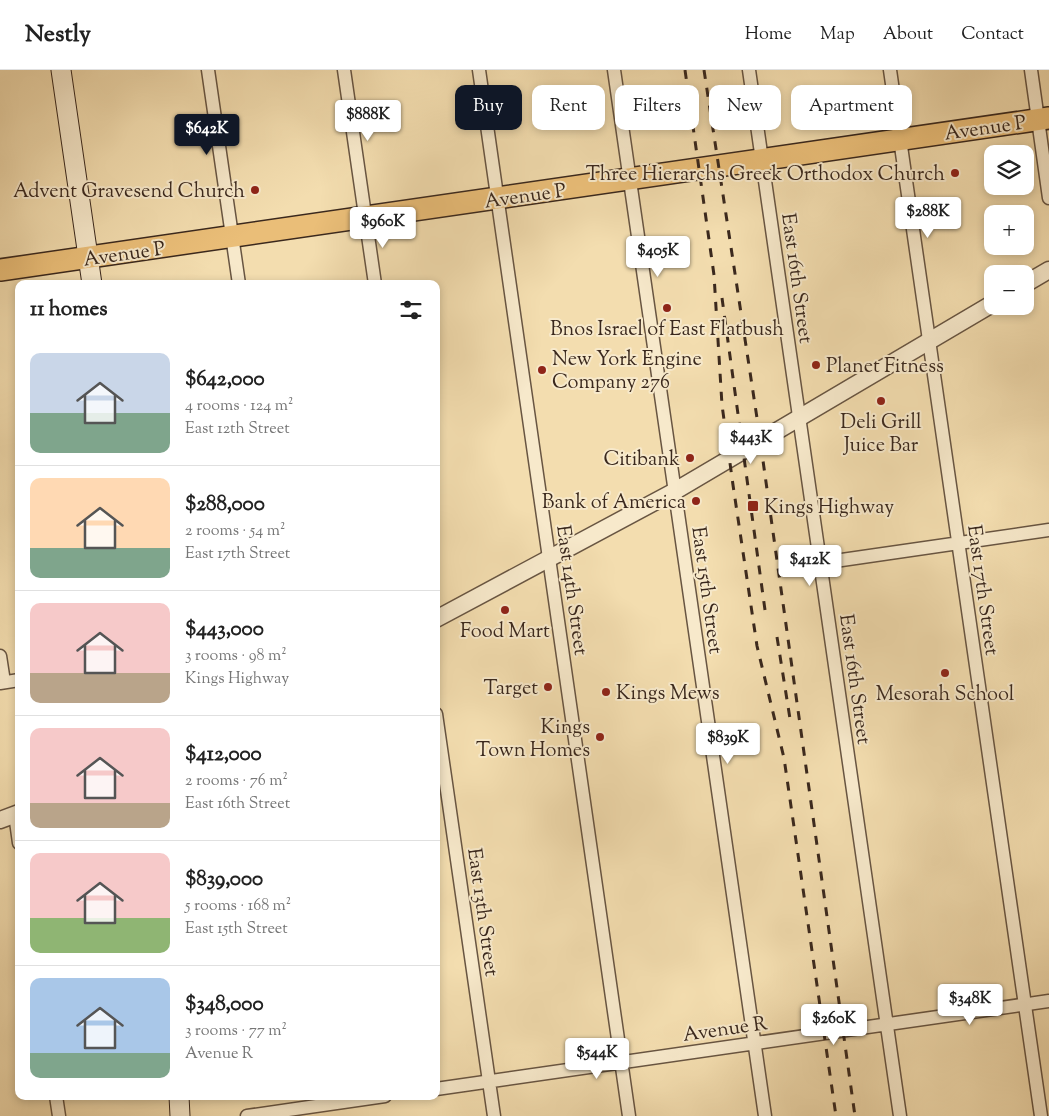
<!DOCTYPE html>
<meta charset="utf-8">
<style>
:root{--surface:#fff;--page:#f2f2f2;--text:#222;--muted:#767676;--line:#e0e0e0;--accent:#111827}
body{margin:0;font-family:"Sorts Mill Goudy",serif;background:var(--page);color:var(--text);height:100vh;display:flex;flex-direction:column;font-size:19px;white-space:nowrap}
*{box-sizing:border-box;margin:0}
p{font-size:16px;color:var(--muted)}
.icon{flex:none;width:28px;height:28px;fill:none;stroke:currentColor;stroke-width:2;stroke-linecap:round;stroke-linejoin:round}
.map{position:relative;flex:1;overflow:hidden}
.sheet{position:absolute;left:15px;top:210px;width:425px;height:820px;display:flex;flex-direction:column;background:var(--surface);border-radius:10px;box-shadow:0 2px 8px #0003}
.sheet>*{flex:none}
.hud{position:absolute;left:455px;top:15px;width:475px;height:45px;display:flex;gap:10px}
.buttons{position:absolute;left:984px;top:75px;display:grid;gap:10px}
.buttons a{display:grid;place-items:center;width:50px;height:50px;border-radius:10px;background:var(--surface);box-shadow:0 2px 8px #0003;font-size:25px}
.price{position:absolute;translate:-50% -42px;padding:0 11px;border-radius:5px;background:#fff;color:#222;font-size:16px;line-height:32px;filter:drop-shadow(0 1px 2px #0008)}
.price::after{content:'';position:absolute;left:50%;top:30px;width:15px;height:11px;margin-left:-8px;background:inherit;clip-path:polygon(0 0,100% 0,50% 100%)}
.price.on{background:var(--accent);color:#fff}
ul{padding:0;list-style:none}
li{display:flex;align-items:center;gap:15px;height:125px;padding:0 15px}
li+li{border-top:1px solid var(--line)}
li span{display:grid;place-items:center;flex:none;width:140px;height:100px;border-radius:10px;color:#555}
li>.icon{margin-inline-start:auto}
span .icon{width:60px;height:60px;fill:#fffc;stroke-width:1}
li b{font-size:21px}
h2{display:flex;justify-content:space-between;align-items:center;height:60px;padding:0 15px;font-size:21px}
.chip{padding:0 18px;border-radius:10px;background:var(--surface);box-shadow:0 2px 8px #0003;font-size:18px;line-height:45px}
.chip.on{background:var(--accent);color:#fff}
header{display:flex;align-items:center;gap:30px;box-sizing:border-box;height:70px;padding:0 25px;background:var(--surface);border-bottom:1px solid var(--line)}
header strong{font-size:24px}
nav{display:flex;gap:28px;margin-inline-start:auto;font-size:18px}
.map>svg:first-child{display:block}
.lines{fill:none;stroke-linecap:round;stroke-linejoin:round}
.minor-casing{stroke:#685542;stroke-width:15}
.tertiary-casing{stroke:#685542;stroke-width:19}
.secondary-casing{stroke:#3a281d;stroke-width:21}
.primary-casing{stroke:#3a281d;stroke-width:24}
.minor{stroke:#f7e9cb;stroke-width:12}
.tertiary{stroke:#f7e9cb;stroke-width:16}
.secondary{stroke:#f7e9cb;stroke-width:19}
.primary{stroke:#eabe78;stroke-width:21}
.rail{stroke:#3a281d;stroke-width:3;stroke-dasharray:9 9;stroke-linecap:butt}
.poi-dot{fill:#8f2418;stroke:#f7e9cb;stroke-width:2}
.labels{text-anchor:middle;stroke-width:4;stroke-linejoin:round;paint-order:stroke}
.street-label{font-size:20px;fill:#3a281d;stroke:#f7e9cb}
.poi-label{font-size:20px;fill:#3a281d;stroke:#f7e9cb;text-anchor:end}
</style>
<header>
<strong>Nestly</strong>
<nav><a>Home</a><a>Map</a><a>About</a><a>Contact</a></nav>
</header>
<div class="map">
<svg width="1049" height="1046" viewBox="0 0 1049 1046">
<rect width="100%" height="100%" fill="#f3ddaf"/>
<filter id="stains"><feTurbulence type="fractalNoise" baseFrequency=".004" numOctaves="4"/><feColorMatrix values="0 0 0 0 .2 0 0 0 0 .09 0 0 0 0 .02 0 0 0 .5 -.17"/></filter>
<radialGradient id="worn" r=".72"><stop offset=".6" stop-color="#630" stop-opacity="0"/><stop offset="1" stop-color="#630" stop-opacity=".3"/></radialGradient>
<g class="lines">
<defs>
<path id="minor" d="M208,0L239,214
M344,0L375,214
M479,0L629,1046
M614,0L765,1046
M749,0L900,1046
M890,0L1041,1046
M1031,0L1049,128
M821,493L1049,460
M0,586L4,612
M0,613L19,610
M436,644L494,1046
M15,744L19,773
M436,1019L1049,931
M56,1026L59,1046
M247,1046L385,1026"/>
<path id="tertiary" d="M1025,214L1049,200
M436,549L675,421L992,234
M0,750L19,743"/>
<path id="secondary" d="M61,0L92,214
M179,1026L180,1046"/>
<path id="primary" d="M0,200L1049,48"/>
</defs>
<!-- minor casing -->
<use href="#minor" class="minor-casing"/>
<!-- tertiary casing -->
<use href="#tertiary" class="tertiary-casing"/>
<!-- secondary casing -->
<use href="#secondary" class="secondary-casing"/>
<!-- primary casing -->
<use href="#primary" class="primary-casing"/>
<!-- minor -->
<use href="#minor" class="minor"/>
<!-- tertiary -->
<use href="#tertiary" class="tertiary"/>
<!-- secondary -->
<use href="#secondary" class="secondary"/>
<!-- primary -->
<use href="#primary" class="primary"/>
<!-- rail -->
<path class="rail" d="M685,0L714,205L722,335L733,415L757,576L784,688L836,1046
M704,0L757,348L855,1046
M722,228L765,540
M777,567L791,655"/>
</g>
<!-- markers -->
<g class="poi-dot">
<circle cx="955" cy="103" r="5"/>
<circle cx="255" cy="120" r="5"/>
<circle cx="667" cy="238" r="5"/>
<circle cx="816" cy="295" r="5"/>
<circle cx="542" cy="300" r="5"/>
<circle cx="881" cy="331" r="5"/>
<circle cx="690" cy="388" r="5"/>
<circle cx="696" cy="431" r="5"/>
<rect x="747" y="430" width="12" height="12" rx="2.5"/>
<circle cx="505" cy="540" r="5"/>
<circle cx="945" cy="603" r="5"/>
<circle cx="548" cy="617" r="5"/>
<circle cx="606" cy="622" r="5"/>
<circle cx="600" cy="667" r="5"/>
</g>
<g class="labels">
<!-- street labels -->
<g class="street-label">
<text transform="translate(985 57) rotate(-8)" y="7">Avenue P</text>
<text transform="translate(525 125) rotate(-8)" y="7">Avenue P</text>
<text transform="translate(124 183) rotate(-8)" y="7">Avenue P</text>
<text transform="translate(798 208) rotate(82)" y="7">East 16th Street</text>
<text transform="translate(573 520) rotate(82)" y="7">East 14th Street</text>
<text transform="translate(708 520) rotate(82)" y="7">East 15th Street</text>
<text transform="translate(984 520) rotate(82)" y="7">East 17th Street</text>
<text transform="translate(856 609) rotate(82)" y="7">East 16th Street</text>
<text transform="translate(484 842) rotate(82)" y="7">East 13th Street</text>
<text transform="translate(725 958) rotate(-8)" y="7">Avenue R</text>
</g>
<!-- poi labels -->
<g class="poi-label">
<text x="945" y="110">Three Hierarchs Greek Orthodox Church</text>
<text x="245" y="127">Advent Gravesend Church</text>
<text x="667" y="265" text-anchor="middle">Bnos Israel of East Flatbush</text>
<text x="552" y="295" text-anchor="start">New York Engine<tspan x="552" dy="23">Company 276</tspan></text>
<text x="826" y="302" text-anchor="start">Planet Fitness</text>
<text x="881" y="358" text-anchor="middle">Deli Grill<tspan x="881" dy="23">Juice Bar</tspan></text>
<text x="680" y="395">Citibank</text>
<text x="686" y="438">Bank of America</text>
<text x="764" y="443" text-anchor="start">Kings Highway</text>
<text x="505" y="567" text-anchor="middle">Food Mart</text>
<text x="538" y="624">Target</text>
<text x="616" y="629" text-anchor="start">Kings Mews</text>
<text x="945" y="630" text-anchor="middle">Mesorah School</text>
<text x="590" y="663">Kings<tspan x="590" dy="23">Town Homes</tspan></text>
</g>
</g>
<rect width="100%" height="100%" filter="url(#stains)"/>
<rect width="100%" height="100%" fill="url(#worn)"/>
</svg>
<div class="buttons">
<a><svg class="icon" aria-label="layers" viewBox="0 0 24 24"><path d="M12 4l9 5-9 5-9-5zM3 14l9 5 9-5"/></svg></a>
<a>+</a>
<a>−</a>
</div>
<b class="price" style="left:368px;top:72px">$888K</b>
<b class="price on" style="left:207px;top:86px">$642K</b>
<b class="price" style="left:928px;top:169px">$288K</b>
<b class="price" style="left:383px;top:179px">$960K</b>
<b class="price" style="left:658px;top:208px">$405K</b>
<b class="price" style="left:751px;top:395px">$443K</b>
<b class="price" style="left:810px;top:517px">$412K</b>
<b class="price" style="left:728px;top:695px">$839K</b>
<b class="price" style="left:970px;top:956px">$348K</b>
<b class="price" style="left:834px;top:976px">$260K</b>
<b class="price" style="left:597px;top:1010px">$544K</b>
<div class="hud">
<a class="chip on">Buy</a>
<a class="chip">Rent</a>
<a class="chip">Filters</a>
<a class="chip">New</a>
<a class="chip">Apartment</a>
</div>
<section class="sheet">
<h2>11 homes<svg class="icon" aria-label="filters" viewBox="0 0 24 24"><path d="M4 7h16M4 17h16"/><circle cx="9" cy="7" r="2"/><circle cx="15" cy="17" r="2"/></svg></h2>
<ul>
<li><span style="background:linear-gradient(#c9d6e8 60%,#7fa58c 0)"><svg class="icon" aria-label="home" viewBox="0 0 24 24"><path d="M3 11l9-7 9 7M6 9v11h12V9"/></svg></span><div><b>$642,000</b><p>4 rooms · 124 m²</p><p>East 12th Street</p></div></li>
<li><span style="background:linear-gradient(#ffd9b3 70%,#7fa58c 0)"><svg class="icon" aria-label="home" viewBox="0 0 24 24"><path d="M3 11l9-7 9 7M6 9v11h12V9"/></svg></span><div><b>$288,000</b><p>2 rooms · 54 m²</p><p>East 17th Street</p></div></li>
<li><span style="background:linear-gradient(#f6c9c9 70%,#b9a48a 0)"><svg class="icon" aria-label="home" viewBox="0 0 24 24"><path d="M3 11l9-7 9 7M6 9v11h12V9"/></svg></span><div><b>$443,000</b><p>3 rooms · 98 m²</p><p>Kings Highway</p></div></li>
<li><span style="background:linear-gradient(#f6c9c9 75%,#b9a48a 0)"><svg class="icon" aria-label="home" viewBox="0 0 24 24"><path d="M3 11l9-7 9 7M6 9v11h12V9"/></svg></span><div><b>$412,000</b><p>2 rooms · 76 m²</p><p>East 16th Street</p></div></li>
<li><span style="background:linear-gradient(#f6c9c9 65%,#8fb573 0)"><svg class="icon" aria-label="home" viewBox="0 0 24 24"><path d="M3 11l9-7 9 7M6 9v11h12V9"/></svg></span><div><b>$839,000</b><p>5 rooms · 168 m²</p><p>East 15th Street</p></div></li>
<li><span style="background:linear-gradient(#a9c7e8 75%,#7fa58c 0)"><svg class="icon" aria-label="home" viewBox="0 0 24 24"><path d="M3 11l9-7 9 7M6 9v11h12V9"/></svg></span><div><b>$348,000</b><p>3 rooms · 77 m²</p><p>Avenue R</p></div></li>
</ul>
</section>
</div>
